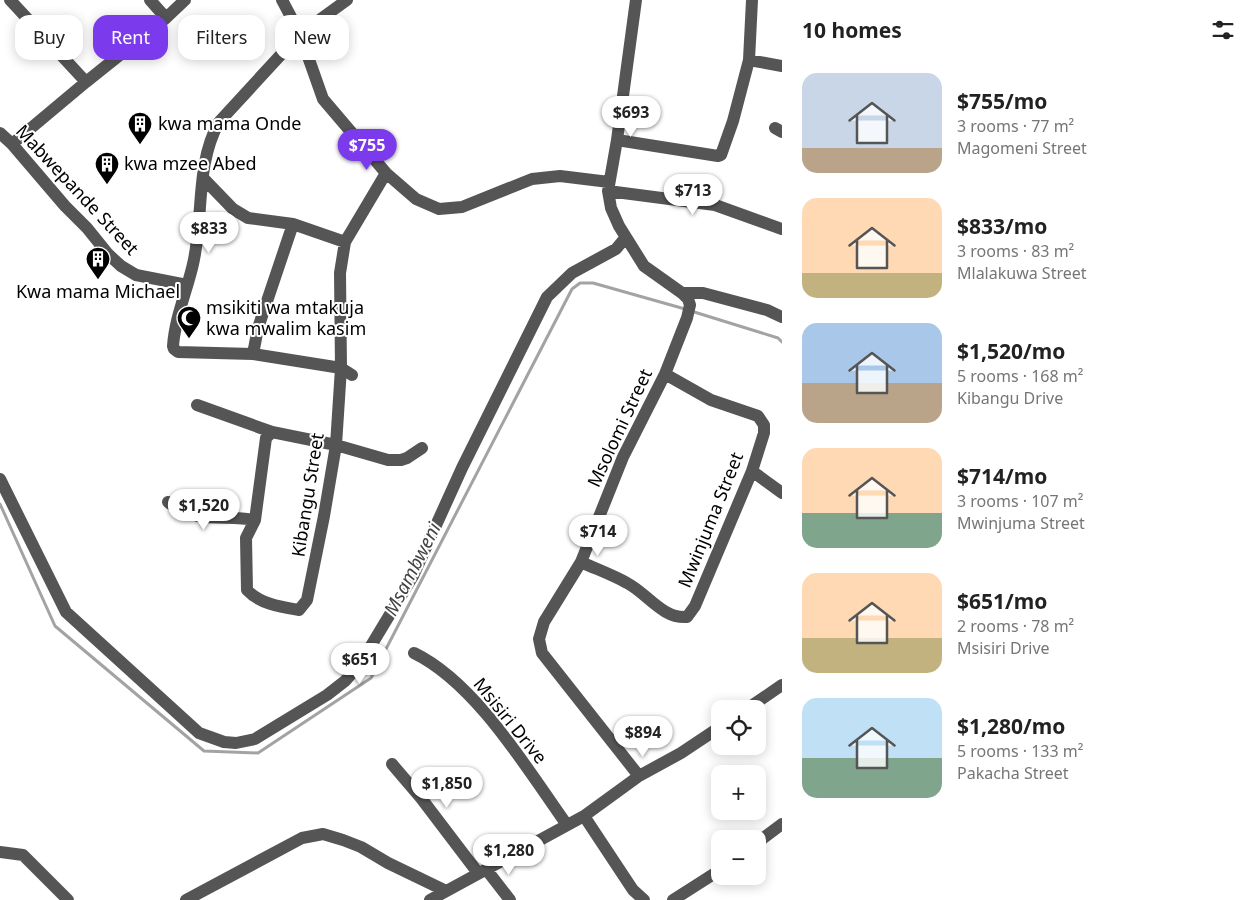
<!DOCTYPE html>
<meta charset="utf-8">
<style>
:root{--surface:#fff;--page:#f6f6f6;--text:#222;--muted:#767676;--accent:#7c3aed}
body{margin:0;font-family:"Noto Sans",sans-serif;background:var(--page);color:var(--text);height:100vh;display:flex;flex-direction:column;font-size:19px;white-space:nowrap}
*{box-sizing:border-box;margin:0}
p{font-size:16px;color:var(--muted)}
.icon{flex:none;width:28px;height:28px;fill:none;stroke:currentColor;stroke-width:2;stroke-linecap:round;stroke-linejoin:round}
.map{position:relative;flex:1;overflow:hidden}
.drawer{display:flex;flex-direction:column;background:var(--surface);width:475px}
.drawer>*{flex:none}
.top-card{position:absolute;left:15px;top:15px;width:475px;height:45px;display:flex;gap:10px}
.controls{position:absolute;left:711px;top:700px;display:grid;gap:10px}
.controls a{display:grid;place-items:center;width:55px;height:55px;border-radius:10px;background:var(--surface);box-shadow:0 2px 12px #0003;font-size:25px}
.price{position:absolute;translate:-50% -42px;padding:0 11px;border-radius:18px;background:#fff;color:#222;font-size:16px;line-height:32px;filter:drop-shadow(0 1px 2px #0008)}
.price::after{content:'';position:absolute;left:50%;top:30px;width:15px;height:11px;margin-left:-8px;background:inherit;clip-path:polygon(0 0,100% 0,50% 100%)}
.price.current{background:var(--accent);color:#fff}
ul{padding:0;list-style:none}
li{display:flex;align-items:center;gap:15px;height:125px;padding:0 20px}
li span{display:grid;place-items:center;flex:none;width:140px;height:100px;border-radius:15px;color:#555}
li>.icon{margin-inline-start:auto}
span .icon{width:60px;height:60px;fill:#fffc;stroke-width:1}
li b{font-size:21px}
h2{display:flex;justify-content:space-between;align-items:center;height:60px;padding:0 20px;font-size:21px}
.pill{padding:0 18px;border-radius:15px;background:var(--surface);box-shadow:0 2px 12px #0003;font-size:18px;line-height:45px}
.pill.current{background:var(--accent);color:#fff}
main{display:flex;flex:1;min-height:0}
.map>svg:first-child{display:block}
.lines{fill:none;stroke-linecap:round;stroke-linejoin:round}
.stream{stroke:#a3a3a3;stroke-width:3}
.minor{stroke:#555;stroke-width:12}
.labels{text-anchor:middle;stroke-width:4;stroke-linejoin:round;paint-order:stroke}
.poi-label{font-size:18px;fill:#000;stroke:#fff;text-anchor:start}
.street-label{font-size:18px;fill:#000;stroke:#fff}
.water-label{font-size:19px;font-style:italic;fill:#444;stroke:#fff}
</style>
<main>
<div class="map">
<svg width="782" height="900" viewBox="0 0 782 900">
<rect width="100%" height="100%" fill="#fff"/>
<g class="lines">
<!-- stream -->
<path class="stream" d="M691,311L778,338L782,342
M0,504L55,626L204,751L258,753L371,678L572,289L580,283H593L685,309"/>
<!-- minor -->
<path class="minor" d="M10,0L86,82
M150,0L166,18
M282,0L300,34L323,99L386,173L416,199L439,209L462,207L532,179L560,176L609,182
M347,0L300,34L219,122C195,165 204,218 193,264C187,291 175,317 173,346L174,349L178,352L253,354L341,368L352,375
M636,0L617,140L608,191L611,208L619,226L644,266L682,293L688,299L690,305L687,318L665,374L623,457L581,562L544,622L539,639L542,653L639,776
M749,60L782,66
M775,128L782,132
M0,133L12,144L65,206L87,228L108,254L121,266L136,275L187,285
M617,140L718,156L721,155L733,121L749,60L752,0
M12,144L86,82L166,18L185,0
M203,178L233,209L248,218L293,224L345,242
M608,191L715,205L782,229
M682,293H703L767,310L782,317
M253,354L258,328L293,224
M197,405L272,432L336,445L388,460H401L407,458L422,448
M272,432L266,438L255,520L246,538L247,590C260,604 281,607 299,610L307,600L324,516L336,445L341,368L340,273L345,242L386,173
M752,471L782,493
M0,479L66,612L199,733L224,742L236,743L255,739L327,695L345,681L360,664L413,576L462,468L547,297L572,273L616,249L626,237
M168,502C198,525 223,514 255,520
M581,562C596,569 613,575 627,583C647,593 662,619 687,617L695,606L752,471L764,433V425L758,416L711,400L665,374
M414,653C476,683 527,769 567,825
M747,709L782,685
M392,764L421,798L478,873
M584,816L633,890L644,900
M758,842L782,824
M0,852L23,855L68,900
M486,869L510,900
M186,900L302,838L323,834L343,840L361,847L388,863L446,891
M430,900L584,816L639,776L681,753L720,727
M673,900L720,870"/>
</g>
<!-- icons -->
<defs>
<symbol id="building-pin" viewBox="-11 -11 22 30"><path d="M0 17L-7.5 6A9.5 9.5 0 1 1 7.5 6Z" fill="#000" stroke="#fff"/><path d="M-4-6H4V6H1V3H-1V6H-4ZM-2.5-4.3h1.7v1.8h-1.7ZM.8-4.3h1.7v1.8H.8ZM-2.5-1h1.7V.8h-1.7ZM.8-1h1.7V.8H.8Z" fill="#fff"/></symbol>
<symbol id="mosque-pin" viewBox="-11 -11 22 30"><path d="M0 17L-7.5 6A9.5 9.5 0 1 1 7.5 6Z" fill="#000" stroke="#fff"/><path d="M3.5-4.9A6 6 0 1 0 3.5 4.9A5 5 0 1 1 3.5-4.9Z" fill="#fff"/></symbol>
</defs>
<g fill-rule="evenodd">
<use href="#building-pin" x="126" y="110" width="28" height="38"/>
<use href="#building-pin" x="93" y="150" width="28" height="38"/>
<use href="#building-pin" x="84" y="245" width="28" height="38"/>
<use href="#mosque-pin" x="175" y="304" width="28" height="38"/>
</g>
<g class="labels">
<!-- poi labels -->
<g class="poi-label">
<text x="158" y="130">kwa mama Onde</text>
<text x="124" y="170">kwa mzee Abed</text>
<text x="98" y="298" text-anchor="middle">Kwa mama Michael</text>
<text x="206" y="314">msikiti wa mtakuja<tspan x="206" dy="21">kwa mwalim kasim</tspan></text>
</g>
<!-- street labels -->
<g class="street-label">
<text transform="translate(77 190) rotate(47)" y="6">Mabwepande Street</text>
<text transform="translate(620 428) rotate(-65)" y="6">Msolomi Street</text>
<text transform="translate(308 495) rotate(-81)" y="6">Kibangu Street</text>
<text transform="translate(711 520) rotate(-68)" y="6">Mwinjuma Street</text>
<text transform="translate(510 721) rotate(51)" y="6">Msisiri Drive</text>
</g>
<!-- water labels -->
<g class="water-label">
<text transform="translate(412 569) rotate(-63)" y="7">Msambweni</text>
</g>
</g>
</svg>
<div class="controls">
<a><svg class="icon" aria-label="locate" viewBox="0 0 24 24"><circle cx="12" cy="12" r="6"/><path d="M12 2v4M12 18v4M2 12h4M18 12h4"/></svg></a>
<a>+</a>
<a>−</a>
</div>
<b class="price" style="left:631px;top:138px">$693</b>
<b class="price current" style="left:367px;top:171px">$755</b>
<b class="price" style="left:693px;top:216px">$713</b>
<b class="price" style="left:209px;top:254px">$833</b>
<b class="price" style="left:204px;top:531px">$1,520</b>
<b class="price" style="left:598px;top:557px">$714</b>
<b class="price" style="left:360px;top:685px">$651</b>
<b class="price" style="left:643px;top:758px">$894</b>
<b class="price" style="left:447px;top:809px">$1,850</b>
<b class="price" style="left:509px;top:876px">$1,280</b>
<div class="top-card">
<a class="pill">Buy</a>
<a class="pill current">Rent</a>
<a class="pill">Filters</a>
<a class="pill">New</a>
</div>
</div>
<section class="drawer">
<h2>10 homes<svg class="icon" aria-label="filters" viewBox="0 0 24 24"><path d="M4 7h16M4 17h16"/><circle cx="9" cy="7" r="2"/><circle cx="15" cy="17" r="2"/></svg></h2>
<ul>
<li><span style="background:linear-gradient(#c9d6e8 75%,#b9a48a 0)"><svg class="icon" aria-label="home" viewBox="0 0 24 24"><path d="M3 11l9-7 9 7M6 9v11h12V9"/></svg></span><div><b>$755/mo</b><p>3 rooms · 77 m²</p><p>Magomeni Street</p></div></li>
<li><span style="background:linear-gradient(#ffd9b3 75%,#c2b280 0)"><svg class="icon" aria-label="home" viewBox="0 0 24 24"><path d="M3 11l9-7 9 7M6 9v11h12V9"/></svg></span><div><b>$833/mo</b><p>3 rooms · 83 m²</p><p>Mlalakuwa Street</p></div></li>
<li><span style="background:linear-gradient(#a9c7e8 60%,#b9a48a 0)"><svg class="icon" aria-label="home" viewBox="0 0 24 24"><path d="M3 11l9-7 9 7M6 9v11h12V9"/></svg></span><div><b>$1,520/mo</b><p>5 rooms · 168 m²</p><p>Kibangu Drive</p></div></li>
<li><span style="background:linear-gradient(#ffd9b3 65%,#7fa58c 0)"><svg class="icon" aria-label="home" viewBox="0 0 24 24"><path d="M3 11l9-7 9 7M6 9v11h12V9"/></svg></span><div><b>$714/mo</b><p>3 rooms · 107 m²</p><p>Mwinjuma Street</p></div></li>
<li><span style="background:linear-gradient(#ffd9b3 65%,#c2b280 0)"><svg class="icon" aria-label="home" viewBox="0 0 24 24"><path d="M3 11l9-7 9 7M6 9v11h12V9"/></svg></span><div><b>$651/mo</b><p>2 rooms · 78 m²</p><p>Msisiri Drive</p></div></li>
<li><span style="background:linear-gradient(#bfe0f5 60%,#7fa58c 0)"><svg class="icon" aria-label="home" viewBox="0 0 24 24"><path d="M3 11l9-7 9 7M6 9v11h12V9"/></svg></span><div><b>$1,280/mo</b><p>5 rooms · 133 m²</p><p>Pakacha Street</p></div></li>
</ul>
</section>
</main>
